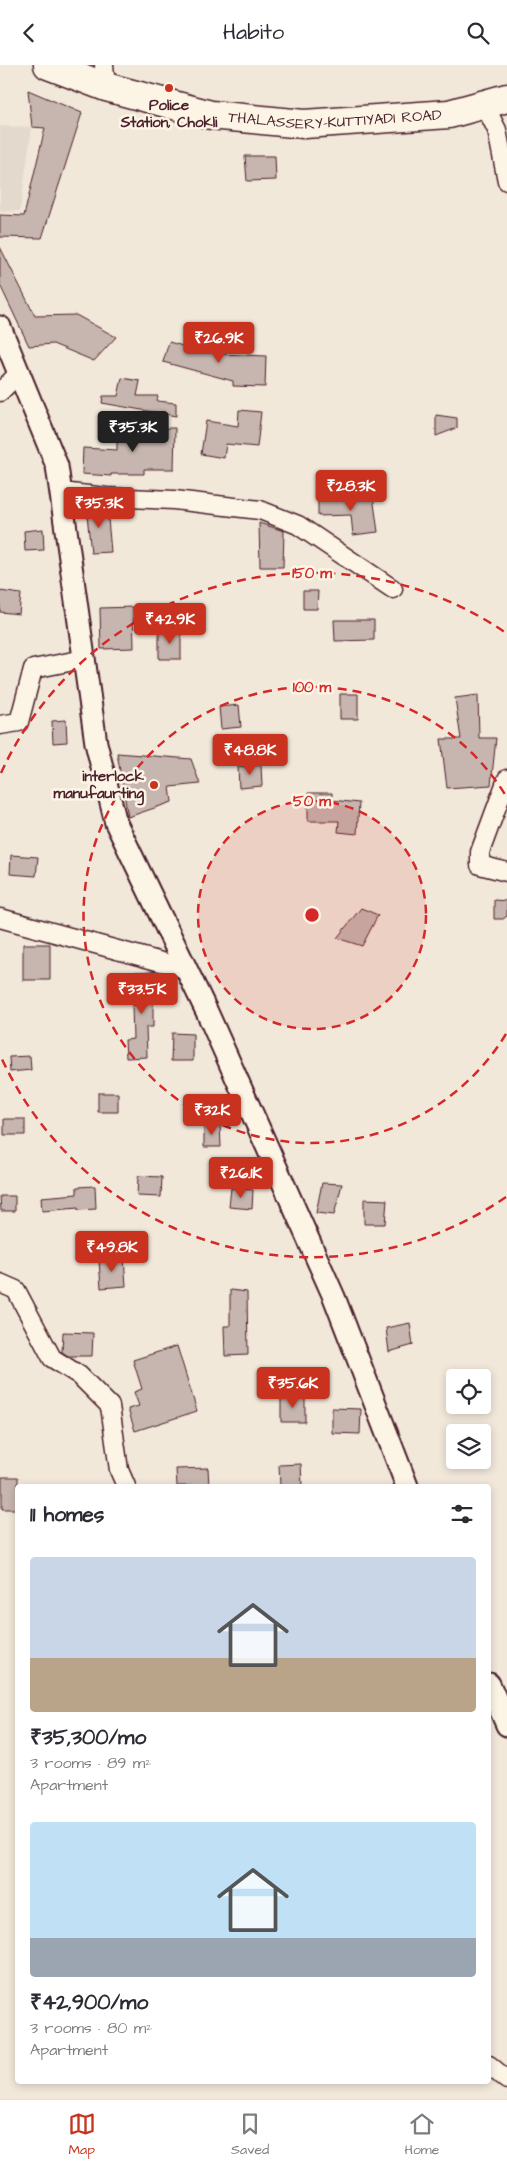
<!DOCTYPE html>
<meta charset="utf-8">
<style>
:root{--surface:#fff;--page:#f7f7f7;--text:#2b2b33;--muted:#7c7c81;--line:#e1e1e2;--accent:#c8321e}
body{margin:0;font-family:"Architects Daughter",sans-serif;background:var(--page);color:var(--text);height:100vh;display:flex;flex-direction:column;font-size:19px;white-space:nowrap}
*{box-sizing:border-box;margin:0}
p{font-size:16px;color:var(--muted)}
.icon{flex:none;width:28px;height:28px;fill:none;stroke:currentColor;stroke-width:2;stroke-linecap:round;stroke-linejoin:round}
.map{position:relative;flex:1;overflow:hidden}
.panel{position:absolute;left:15px;top:1419px;width:476px;height:600px;display:flex;flex-direction:column;background:var(--surface);border-radius:5px;box-shadow:0 2px 8px #0003}
.panel>*{flex:none}
.fabs{position:absolute;left:446px;top:1304px;display:grid;gap:10px}
.fabs a{display:grid;place-items:center;width:45px;height:45px;border-radius:5px;background:var(--surface);box-shadow:0 2px 8px #0003;font-size:25px}
.price{position:absolute;translate:-50% -42px;padding:0 11px;border-radius:5px;background:var(--accent);color:#fff;font-size:16px;line-height:32px;filter:drop-shadow(0 1px 2px #0008)}
.price::after{content:'';position:absolute;left:50%;top:30px;width:15px;height:11px;margin-left:-8px;background:inherit;clip-path:polygon(0 0,100% 0,50% 100%)}
.price.on{background:#222;color:#fff}
ul{padding:0;list-style:none}
li{display:grid;align-content:center;gap:10px;height:265px;padding:0 15px}
li span{display:grid;place-items:center;height:155px;border-radius:5px;color:#555}
li>.icon{margin-inline-start:auto}
span .icon{width:90px;height:90px;fill:#fffc;stroke-width:1}
li b{font-size:21px}
h2{display:flex;justify-content:space-between;align-items:center;height:60px;padding:0 15px;font-size:21px}
header{display:flex;justify-content:space-between;align-items:center;height:65px;padding:0 15px;background:var(--surface);font-size:22px;font-weight:600}
.tab-bar{display:flex;justify-content:space-around;align-items:center;height:70px;border-top:1px solid var(--line);background:var(--surface);font-size:14px;color:var(--muted)}
.tab-bar a{display:grid;justify-items:center;gap:2px}
.tab-bar .on{color:var(--accent)}
.map>svg:first-child{display:block}
.built{fill:#e4d9cd}
.building{fill:#c7b6af;stroke:#4a1f2b}
.lines{fill:none;stroke-linecap:round;stroke-linejoin:round}
.minor-casing{stroke:#4a1f2b;stroke-width:21}
.tertiary-casing{stroke:#4a1f2b;stroke-width:25}
.primary-casing{stroke:#4a1f2b;stroke-width:31}
.minor{stroke:#fcf5e5;stroke-width:18}
.tertiary{stroke:#fcf5e5;stroke-width:21}
.primary{stroke:#fcf5e5;stroke-width:28}
.ring{fill:none;stroke:#d62828;stroke-width:2.5;stroke-dasharray:9 6}
.poi-dot{fill:#c8321e;stroke:#fcf5e5;stroke-width:2}
.labels{text-anchor:middle;stroke-width:5;stroke-linejoin:round;paint-order:stroke}
.poi-label{font-size:15px;font-weight:bold;fill:#4a1f2b;stroke:#fcf5e5}
.street-label{font-size:15px;fill:#4a1f2b;stroke:#fcf5e5}
.centre{fill:#d62828;stroke:#fcf5e5;stroke-width:2.5}
.ring-label{font-size:15px;text-anchor:middle;font-weight:bold;fill:#d62828;stroke:#fcf5e5;stroke-width:5;stroke-linejoin:round;paint-order:stroke}
</style>
<header><svg class="icon" aria-label="back" viewBox="0 0 24 24"><path d="M15 5l-7 7 7 7"/></svg>Habito<svg class="icon" aria-label="search" viewBox="0 0 24 24"><circle cx="10" cy="10" r="6"/><path d="M15 15l6 6"/></svg></header>
<div class="map">
<svg width="507" height="2034" viewBox="0 0 507 2034">
<rect width="100%" height="100%" fill="#f1e8da"/>
<filter id="ink" filterUnits="userSpaceOnUse"><feTurbulence type="fractalNoise" baseFrequency=".02" numOctaves="2"/><feDisplacementMap in="SourceGraphic" scale="10" xChannelSelector="R" yChannelSelector="G"/><feConvolveMatrix kernelMatrix="1 2 1 2 8 2 1 2 1" color-interpolation-filters="sRGB"/></filter>
<g filter="url(#ink)">
<!-- built -->
<path class="built" d="M0,61L32,62L20,146L0,147Z"/>
<!-- building -->
<path class="building" d="M28,25L82,48L42,173L0,172V150L24,151L45,63L32,62Z
M245,91H275L276,115L247,116Z
M0,182L35,251L76,250L116,272L94,296L53,279L29,281L0,220Z
M195,275L224,283L222,289L266,291L265,322L233,321V316L163,297L169,277L193,284Z
M122,313L140,316L137,331H158L157,336L176,338V351L102,338L103,331H118Z
M239,345L261,347L257,382L226,379L224,393L201,389L206,356L238,361Z
M436,350L457,353V363L436,371Z
M175,363L174,404H144V409H111V411L82,409L83,383L117,385V364Z
M318,430H340V435L373,431L378,467L353,470L351,450L318,451Z
M86,440L107,443L111,487L91,488Z
M259,458L284,466L283,502H260Z
M43,464L44,485L25,486L24,466Z
M0,526L21,529L19,549L0,547Z
M303,526H318L317,544H303Z
M133,542L134,583L101,584L100,543Z
M334,555H374V575L335,576Z
M159,566H181V594H159Z
M340,629H358V654H340Z
M478,630L479,673H496L491,720L447,723L441,674H461L455,633Z
M239,640L241,662L221,664L219,642Z
M66,655L67,677L53,678L52,656Z
M117,688L191,694L200,719L170,722L172,737L128,752Z
M261,700L262,721L239,723L238,702Z
M308,728H332V735L359,738L357,769L338,767L339,756H308Z
M11,790L38,792L36,811L10,809Z
M494,835L507,836V851L503,854H494Z
M361,843L378,850L362,881L337,873Z
M23,879H50V915H23Z
M153,906L155,928H153V962H146L147,992L126,993L125,975L133,974L132,940H138L135,907Z
M172,968L193,969V996H171Z
M30,991L31,1005L10,1007L9,992Z
M98,1028H118V1047H98Z
M4,1054H25V1070H4Z
M220,1059L221,1082H204V1060Z
M138,1111L162,1112L161,1132L137,1131Z
M322,1118L342,1119L334,1150L316,1148Z
M95,1121L96,1144L78,1145V1143L42,1146L41,1132L77,1129V1122Z
M231,1123L253,1125L252,1144L229,1142Z
M0,1131H15V1146H1Z
M364,1134L387,1135L385,1159H364Z
M124,1193L126,1221L101,1223L99,1195Z
M230,1225L247,1227L248,1290L225,1291L224,1261H230Z
M410,1258L413,1280L389,1287L386,1263Z
M63,1267L93,1268L92,1291H68L62,1287Z
M177,1281L197,1346L135,1366L128,1344L139,1341L134,1327L142,1324L133,1295Z
M305,1331V1357H281V1332Z
M332,1343L361,1344L360,1369L332,1368Z
M301,1399L302,1421H280L279,1400Z
M208,1403L209,1421H177L176,1404Z
M2,1412H18V1444H2Z"/>
<g class="lines">
<defs>
<path id="minor" d="M104,0L106,22
M484,39L497,65L507,116
M0,327L20,307
M61,427L106,432L174,435L260,445L298,460L393,524
M0,660L19,657L33,604L84,594
M507,714L480,787V800L507,807
M0,853L187,904
M0,1218L16,1225L52,1293L79,1310L110,1341L119,1405L126,1421
M489,2000L507,2015"/>
<path id="tertiary" d="M0,262L57,401L96,678L116,758L207,947L334,1232L407,1421
M489,1619L507,1660"/>
<g id="primary">
<path id="s1" d="M48,0L106,22L211,50L304,59L449,49L507,33"/>
</g>
</defs>
<!-- minor casing -->
<use href="#minor" class="minor-casing"/>
<!-- tertiary casing -->
<use href="#tertiary" class="tertiary-casing"/>
<!-- primary casing -->
<use href="#primary" class="primary-casing"/>
<!-- minor -->
<use href="#minor" class="minor"/>
<!-- tertiary -->
<use href="#tertiary" class="tertiary"/>
<!-- primary -->
<use href="#primary" class="primary"/>
</g>
</g>
<!-- distance rings -->
<circle cx="312" cy="850" r="114" fill="#d62828" fill-opacity=".12"/>
<g class="ring">
<circle cx="312" cy="850" r="114"/>
<path d="M506 969A228 228 0 1 1 506 731"/>
<path d="M506 1132A342 342 0 0 1 1 992M1 708A342 342 0 0 1 506 568"/>
</g>
<!-- markers -->
<g class="poi-dot">
<circle cx="169" cy="23" r="5"/>
<circle cx="154" cy="720" r="5"/>
</g>
<g class="labels">
<!-- poi labels -->
<g class="poi-label">
<text x="169" y="45">Police<tspan x="169" dy="17">Station, Chokli</tspan></text>
<text x="144" y="716" text-anchor="end">interlock<tspan x="144" dy="17">manufaurting</tspan></text>
</g>
<!-- street labels -->
<g class="street-label">
<text dy="5" stroke="none"><textPath href="#s1" startOffset="295">THALASSERY-KUTTIYADI ROAD</textPath></text>
</g>
</g>
<circle cx="312" cy="850" r="8" class="centre"/>
<g class="ring-label">
<text x="312" y="513">150 m</text>
<text x="312" y="627">100 m</text>
<text x="312" y="741">50 m</text>
</g>
</svg>
<div class="fabs">
<a><svg class="icon" aria-label="locate" viewBox="0 0 24 24"><circle cx="12" cy="12" r="6"/><path d="M12 2v4M12 18v4M2 12h4M18 12h4"/></svg></a>
<a><svg class="icon" aria-label="layers" viewBox="0 0 24 24"><path d="M12 4l9 5-9 5-9-5zM3 14l9 5 9-5"/></svg></a>
</div>
<b class="price" style="left:219px;top:299px">₹26.9K</b>
<b class="price on" style="left:133px;top:388px">₹35.3K</b>
<b class="price" style="left:351px;top:447px">₹28.3K</b>
<b class="price" style="left:99px;top:464px">₹35.3K</b>
<b class="price" style="left:170px;top:580px">₹42.9K</b>
<b class="price" style="left:250px;top:711px">₹48.8K</b>
<b class="price" style="left:142px;top:950px">₹33.5K</b>
<b class="price" style="left:212px;top:1071px">₹32K</b>
<b class="price" style="left:241px;top:1134px">₹26.1K</b>
<b class="price" style="left:112px;top:1208px">₹49.8K</b>
<b class="price" style="left:293px;top:1344px">₹35.6K</b>
<section class="panel">
<h2>11 homes<svg class="icon" aria-label="filters" viewBox="0 0 24 24"><path d="M4 7h16M4 17h16"/><circle cx="9" cy="7" r="2"/><circle cx="15" cy="17" r="2"/></svg></h2>
<ul>
<li><span style="background:linear-gradient(#c9d6e8 65%,#b9a48a 0)"><svg class="icon" aria-label="home" viewBox="0 0 24 24"><path d="M3 11l9-7 9 7M6 9v11h12V9"/></svg></span><div><b>₹35,300/mo</b><p>3 rooms · 89 m²</p><p>Apartment</p></div></li>
<li><span style="background:linear-gradient(#bfe0f5 75%,#9aa5b1 0)"><svg class="icon" aria-label="home" viewBox="0 0 24 24"><path d="M3 11l9-7 9 7M6 9v11h12V9"/></svg></span><div><b>₹42,900/mo</b><p>3 rooms · 80 m²</p><p>Apartment</p></div></li>
</ul>
</section>
</div>
<nav class="tab-bar">
<a class="on"><svg class="icon" aria-label="map" viewBox="0 0 24 24"><path d="M3 6l6-2 6 2 6-2v14l-6 2-6-2-6 2zM9 4v14M15 6v14"/></svg>Map</a>
<a><svg class="icon" aria-label="saved" viewBox="0 0 24 24"><path d="M7 4h10v16l-5-4-5 4z"/></svg>Saved</a>
<a><svg class="icon" aria-label="home" viewBox="0 0 24 24"><path d="M3 11l9-7 9 7M6 9v11h12V9"/></svg>Home</a>
</nav>
